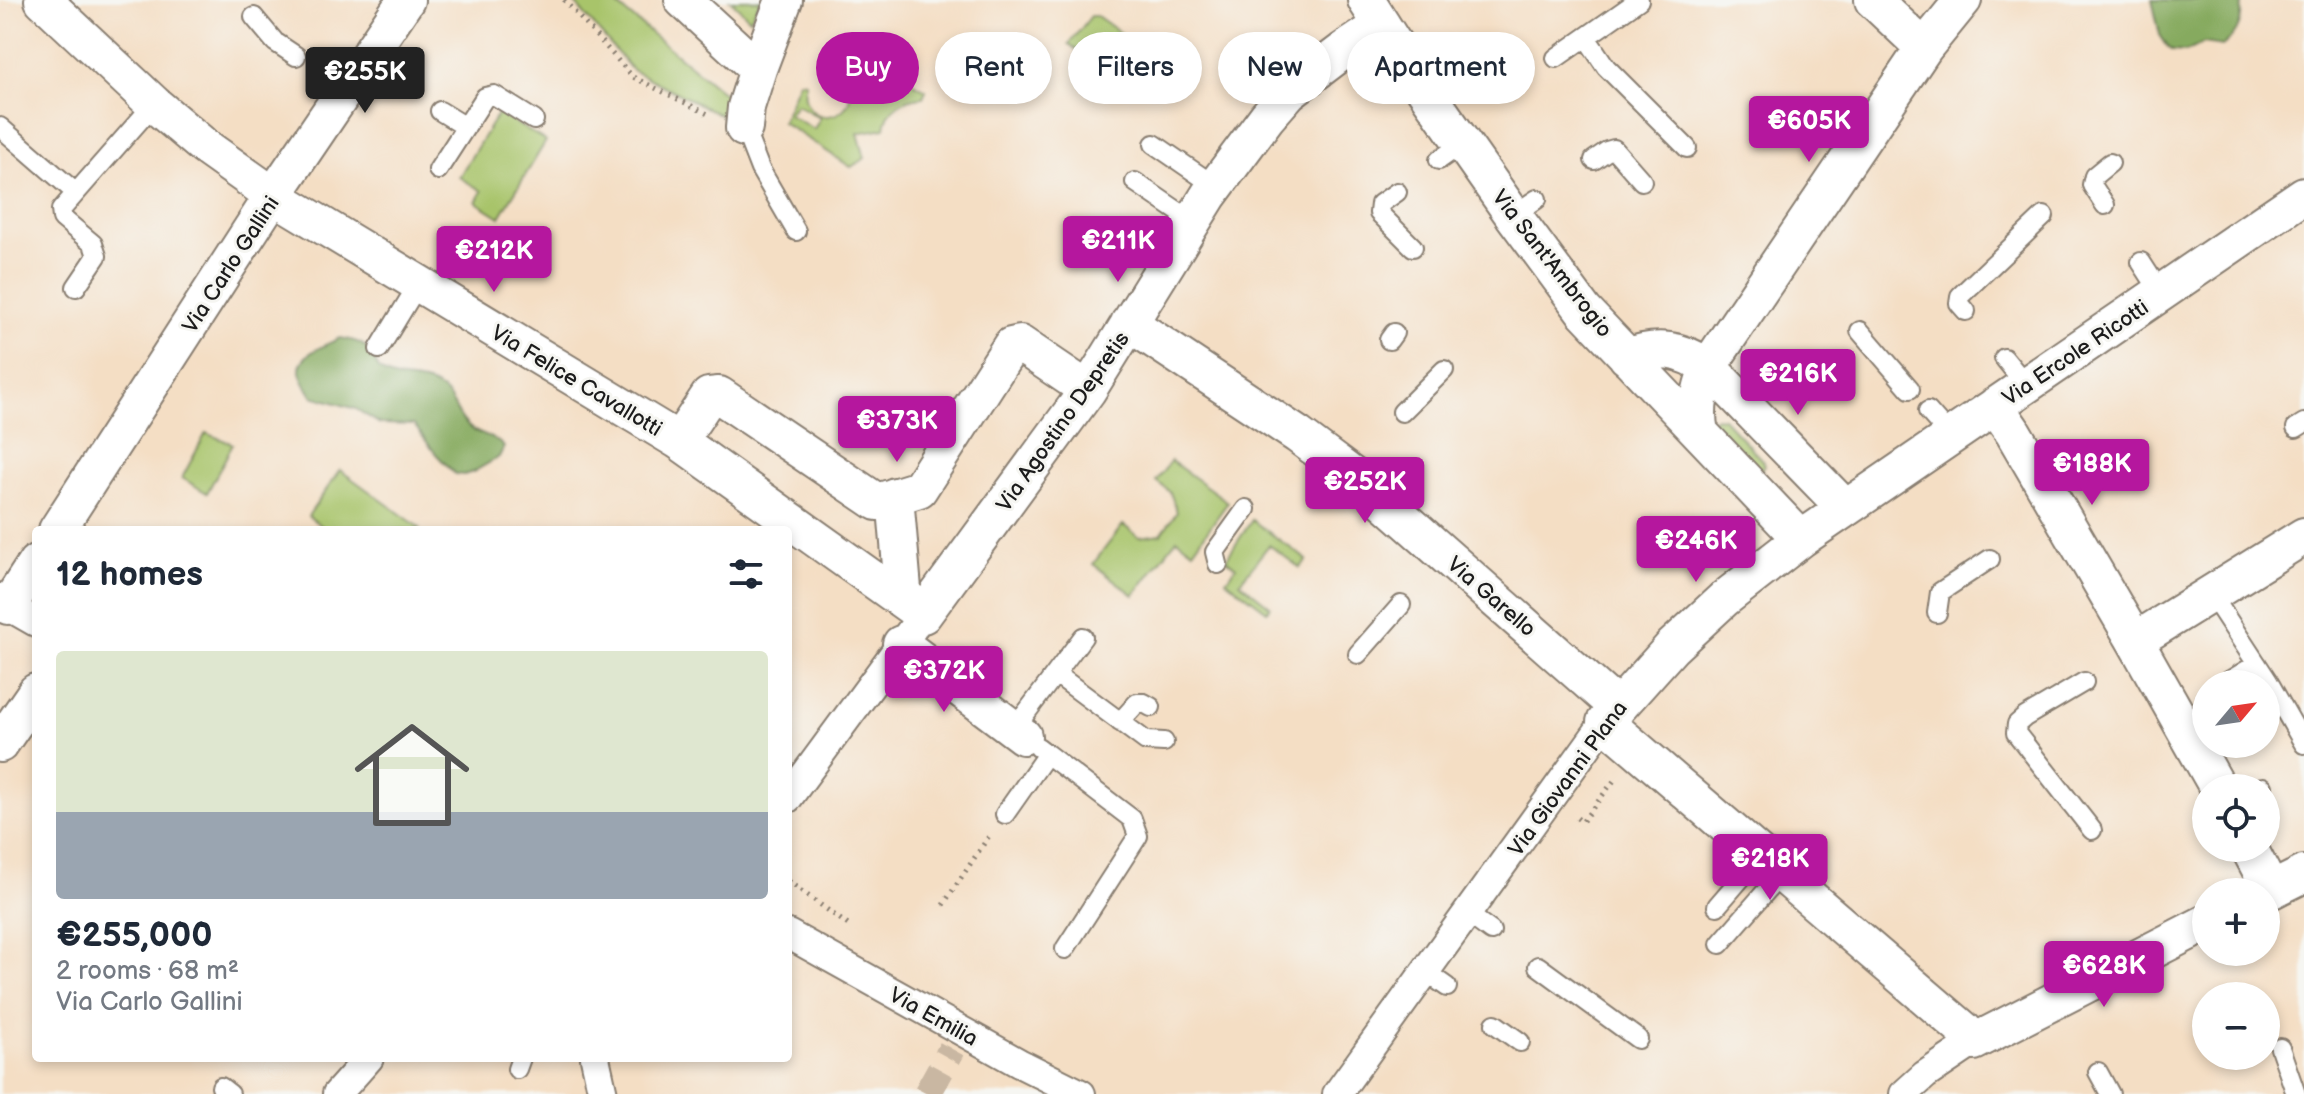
<!DOCTYPE html>
<meta charset="utf-8">
<style>
:root{--surface:#fff;--page:#f6f6f7;--text:#1f2937;--muted:#747a83;--accent:#b5179e}
body{margin:0;font-family:"Balsamiq Sans",sans-serif;background:var(--page);color:var(--text);height:100vh;display:flex;flex-direction:column;font-size:30px;white-space:nowrap}
*{box-sizing:border-box;margin:0}
p{font-size:26px;color:var(--muted)}
.icon{flex:none;width:44px;height:44px;fill:none;stroke:currentColor;stroke-width:2;stroke-linecap:round;stroke-linejoin:round}
.map{position:relative;flex:1;overflow:hidden}
.drawer{position:absolute;left:32px;top:526px;width:760px;height:536px;display:flex;flex-direction:column;background:var(--surface);border-radius:8px;box-shadow:0 4px 12px #0003}
.drawer>*{flex:none}
.hud{position:absolute;left:816px;top:32px;width:760px;height:72px;display:flex;gap:16px}
.needle{width:52px;rotate:61deg}
.fabs{position:absolute;left:2192px;top:670px;display:grid;gap:16px}
.fabs a{display:grid;place-items:center;width:88px;height:88px;border-radius:50%;background:var(--surface);box-shadow:0 4px 12px #0003;font-size:40px}
.price{position:absolute;translate:-50% -68px;padding:0 18px;border-radius:8px;background:var(--accent);color:#fff;font-size:26px;line-height:52px;filter:drop-shadow(0 2px 4px #0008)}
.price::after{content:'';position:absolute;left:50%;top:48px;width:24px;height:18px;margin-left:-12px;background:inherit;clip-path:polygon(0 0,100% 0,50% 100%)}
.price.current{background:#222;color:#fff}
ul{padding:0;list-style:none}
li{display:grid;align-content:center;gap:16px;height:424px;padding:0 24px}
li span{display:grid;place-items:center;height:248px;border-radius:8px;color:#555}
li>.icon{margin-inline-start:auto}
span .icon{width:144px;height:144px;fill:#fffc;stroke-width:1}
li b{font-size:34px}
h2{display:flex;justify-content:space-between;align-items:center;height:96px;padding:0 24px;font-size:34px}
.tag{padding:0 28px;border-radius:36px;background:var(--surface);box-shadow:0 4px 12px #0003;font-size:28px;line-height:72px}
.tag.current{background:var(--accent);color:#fff}
.map>svg:first-child{display:block}
.green{fill:#a8c46b;stroke:#627044;stroke-width:2;fill-rule:evenodd}
.forest{fill:#86aa5f;stroke:#51633e;stroke-width:2}
.lines{fill:none;stroke-linecap:round;stroke-linejoin:round}
.pedestrian-tunnel{stroke:#c9b7a2;stroke-width:28;stroke-dasharray:28 14;stroke-linecap:butt}
.service-casing{stroke:#887d70;stroke-width:22}
.pedestrian-casing{stroke:#887d70;stroke-width:32}
.minor-casing{stroke:#887d70;stroke-width:40}
.path{stroke:#887d70;stroke-width:5;stroke-dasharray:2 6;stroke-linecap:butt}
.service{stroke:#fff;stroke-width:18}
.pedestrian{stroke:#fff;stroke-width:28}
.minor{stroke:#fff;stroke-width:36}
.labels{text-anchor:middle;stroke-width:6;stroke-linejoin:round;paint-order:stroke}
.street-label{font-size:22px;fill:#1c1c1c;stroke:#f6f6f2}
</style>
<div class="map">
<svg width="2304" height="1094" viewBox="0 0 2304 1094">
<rect width="100%" height="100%" fill="#f6f6f2"/>
<filter id="ink" filterUnits="userSpaceOnUse"><feTurbulence type="fractalNoise" baseFrequency=".0125" numOctaves="2"/><feDisplacementMap in="SourceGraphic" scale="16" xChannelSelector="R" yChannelSelector="G"/><feConvolveMatrix kernelMatrix="1 2 1 2 8 2 1 2 1" color-interpolation-filters="sRGB"/></filter>
<filter id="wash" filterUnits="userSpaceOnUse"><feTurbulence type="fractalNoise" baseFrequency=".006" numOctaves="4" result="noise"/><feDisplacementMap in="SourceGraphic" scale="32" xChannelSelector="R" yChannelSelector="G"/><feGaussianBlur stdDeviation="1.8" result="paint"/><feColorMatrix in="noise" values="0 0 0 0 0 0 0 0 0 0 0 0 0 0 0 0 0 1.4 0 .05"/><feComposite in="paint" operator="in"/></filter>
<g filter="url(#wash)">
<rect width="100%" height="100%" fill="#f4dec4"/>
<!-- green -->
<path class="green" d="M572,0H611L738,105L736,123L632,70Z
M730,0H761L750,19Z
M1091,16H1097L1132,41L1133,48L1111,76L1069,44Z
M856,51L926,90L923,97C904,98 887,108 885,128L858,133L865,158L851,167L782,122L799,81L806,82C805,88 803,95 806,101C816,130 860,113 848,85C846,81 842,78 839,74ZM796,104L820,118L814,129L789,115Z
M498,113L546,141L500,217L476,202L482,191L459,177Z
M1716,417L1723,418L1762,460L1764,465L1760,471L1712,420Z
M206,433L233,444L207,493L182,478Z
M1171,461L1228,502L1193,551L1177,539L1134,595L1093,564L1123,525L1139,537L1161,534L1177,512L1170,492L1156,481Z
M340,470L420,528L418,530H327L308,516Z
M1252,520L1307,560L1300,568L1269,545L1240,582L1270,606L1267,611L1226,580L1236,567L1226,559Z"/>
<!-- forest -->
<path class="forest" d="M2152,0H2242C2242,20 2240,34 2222,46L2204,43L2186,52L2173,51L2168,47L2160,35Z
M340,338C353,340 364,342 372,354C375,358 376,366 380,370C395,383 416,377 433,385C456,395 453,413 468,426C478,437 493,434 504,447L499,457L473,472L464,475L455,474L436,454L414,425L380,424L356,409L312,396C308,389 301,380 300,372C298,353 327,345 340,338Z"/>
</g>
<g filter="url(#ink)">
<g class="lines">
<!-- pedestrian-tunnel -->
<path class="pedestrian-tunnel" d="M927,1094L952,1049"/>
<defs>
<path id="service" d="M254,17L275,42L296,56
M1586,37L1606,67L1687,148
M1556,58L1639,0
M440,111L466,127
M0,127L76,193
M744,128L760,169L796,231
M1154,144L1215,186
M1439,160L1463,143
M1594,160L1607,151L1614,149L1642,181
M438,170L485,97L494,95L534,120
M1135,182L1192,221
M1397,192L1380,204L1379,213L1413,247
M2105,205L2092,185L2094,176L2110,163
M1513,215L1537,199
M2141,262L2161,293
M76,287L97,256L93,244L62,218L61,210L154,104
M1966,311L1959,303L1960,296L2044,216
M1860,331L1910,389
M1389,340L1394,333
M379,349L419,283
M2004,358L2026,385
M1928,411L1950,436
M1402,412L1444,370
M2296,428L2304,423
M1218,564L1215,552L1246,509
M2211,594L2268,681L2304,744
M1937,613L1940,592L1990,559
M1358,654L1401,605
M1056,674L1146,741L1164,742
M2084,682L2025,717L2017,724L2016,733L2092,830
M2224,684L2257,664
M1120,722L1137,703H1144L1151,707
M1014,729L1083,637
M1047,754L1132,819L1138,836L1065,949
M2260,788L2263,787
M1005,814L1047,754L1038,747
M1717,906L1761,855
M1468,914L1491,931
M1720,944L1782,873
M1538,966L1638,1039
M1426,972L1447,987
M1495,1024L1520,1042
M2280,1048L2296,1094
M517,1069L521,1058
M2098,1072L2110,1094
M221,1087L230,1094"/>
<path id="pedestrian" d="M8,606L36,622
M788,798L913,628
M788,934L1019,1063L1081,1094
M595,1058L603,1094
M337,1094L369,1058
M1337,1094L1605,722
M1904,1094L1925,1075L1974,1042"/>
<path id="minor" d="M43,0L154,104L205,147L274,196L679,441L923,615L1088,390L1209,195L1267,117L1289,92L1343,51L1382,25
M683,0L758,69L784,0
M1366,0L1404,60L1513,215L1584,311L1801,539
M1873,0L1924,48
M744,128L746,107L758,69
M1129,323L1298,435L1369,488L1617,707
M1627,357C1657,345 1682,349 1708,367L1845,508
M1995,406L2013,432L2135,641L2218,788
M1700,432C1695,409 1700,390 1708,367L1924,48L1963,0
M679,441L709,396L719,395L877,502L919,489L1011,346L1020,344L1088,390
M895,496L904,601
M57,530L265,208L406,0
M0,602L8,606L36,563
M2135,641L2304,536
M901,644L1023,736
M0,744L36,692
M2249,848L2271,890
M2266,893L2304,874
M2206,923L1974,1042L1964,1030L1605,722L1672,647L1724,599L1801,539L2304,195"/>
</defs>
<!-- service casing -->
<use href="#service" class="service-casing"/>
<!-- pedestrian casing -->
<use href="#pedestrian" class="pedestrian-casing"/>
<!-- minor casing -->
<use href="#minor" class="minor-casing"/>
<!-- path -->
<path class="path" d="M564,0L633,77L710,115
M1577,818L1582,822L1616,778
M788,881L848,925
M943,905L989,836"/>
<!-- service -->
<use href="#service" class="service"/>
<!-- pedestrian -->
<use href="#pedestrian" class="pedestrian"/>
<!-- minor -->
<use href="#minor" class="minor"/>
</g>
</g>
<g class="labels">
<!-- street labels -->
<g class="street-label">
<text transform="translate(1553 263) rotate(52)" y="8">Via Sant'Ambrogio</text>
<text transform="translate(230 264) rotate(-57)" y="8">Via Carlo Gallini</text>
<text transform="translate(2075 352) rotate(-34)" y="8">Via Ercole Ricotti</text>
<text transform="translate(577 380) rotate(31)" y="8">Via Felice Cavallotti</text>
<text transform="translate(1062 421) rotate(-55)" y="8">Via Agostino Depretis</text>
<text transform="translate(1492 596) rotate(41)" y="8">Via Garello</text>
<text transform="translate(1567 778) rotate(-54)" y="8">Via Giovanni Plana</text>
<text transform="translate(934 1016) rotate(29)" y="8">Via Emilia</text>
</g>
</g>
</svg>
<div class="fabs">
<a><svg class="needle" viewBox="-14 -14 28 28"><path d="M0-13l5 13h-10z" fill="#e53935"/><path d="M0 13l5-13h-10z" fill="#747a83"/></svg></a>
<a><svg class="icon" aria-label="locate" viewBox="0 0 24 24"><circle cx="12" cy="12" r="6"/><path d="M12 2v4M12 18v4M2 12h4M18 12h4"/></svg></a>
<a>+</a>
<a>−</a>
</div>
<b class="price current" style="left:365px;top:115px">€255K</b>
<b class="price" style="left:1809px;top:164px">€605K</b>
<b class="price" style="left:1118px;top:284px">€211K</b>
<b class="price" style="left:494px;top:294px">€212K</b>
<b class="price" style="left:1798px;top:417px">€216K</b>
<b class="price" style="left:897px;top:464px">€373K</b>
<b class="price" style="left:2092px;top:507px">€188K</b>
<b class="price" style="left:1365px;top:525px">€252K</b>
<b class="price" style="left:1696px;top:584px">€246K</b>
<b class="price" style="left:944px;top:714px">€372K</b>
<b class="price" style="left:1770px;top:902px">€218K</b>
<b class="price" style="left:2104px;top:1009px">€628K</b>
<div class="hud">
<a class="tag current">Buy</a>
<a class="tag">Rent</a>
<a class="tag">Filters</a>
<a class="tag">New</a>
<a class="tag">Apartment</a>
</div>
<section class="drawer">
<h2>12 homes<svg class="icon" aria-label="filters" viewBox="0 0 24 24"><path d="M4 7h16M4 17h16"/><circle cx="9" cy="7" r="2"/><circle cx="15" cy="17" r="2"/></svg></h2>
<ul>
<li><span style="background:linear-gradient(#dfe7d0 65%,#9aa5b1 0)"><svg class="icon" aria-label="home" viewBox="0 0 24 24"><path d="M3 11l9-7 9 7M6 9v11h12V9"/></svg></span><div><b>€255,000</b><p>2 rooms · 68 m²</p><p>Via Carlo Gallini</p></div></li>
</ul>
</section>
</div>
